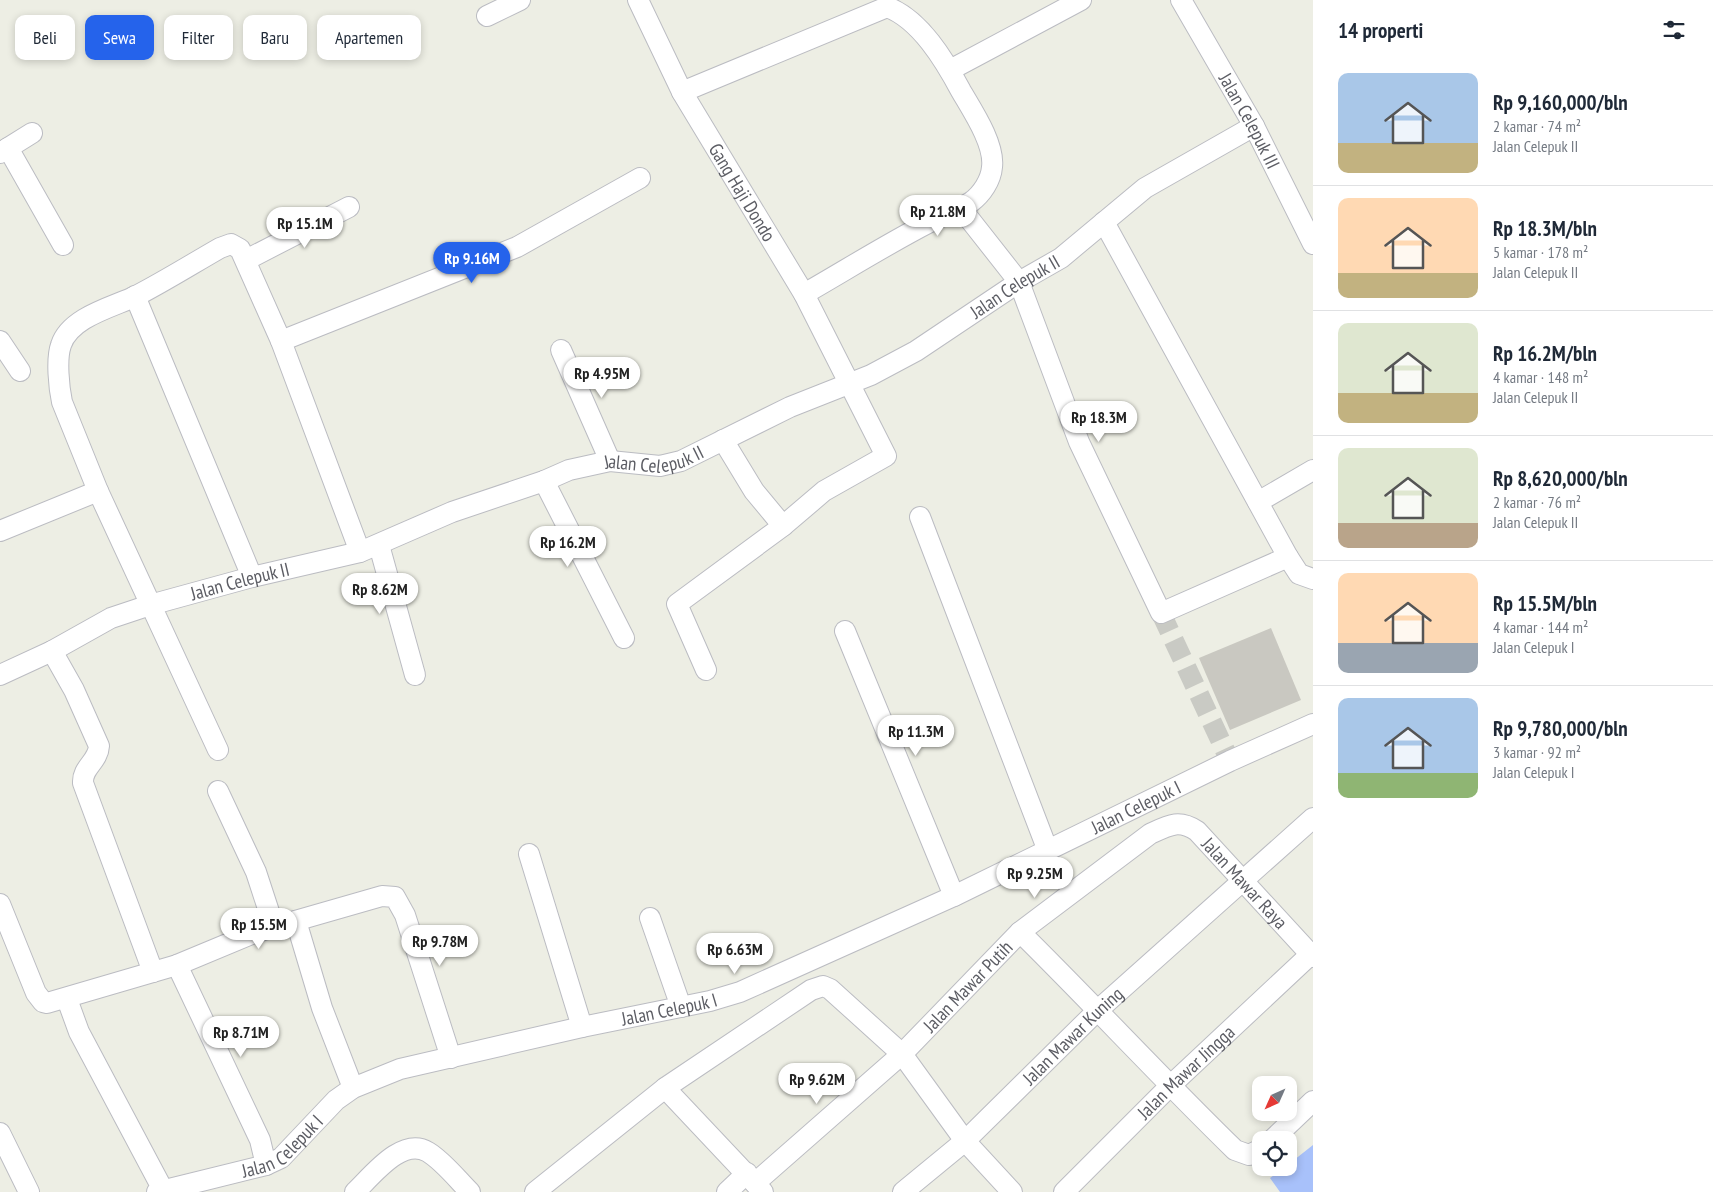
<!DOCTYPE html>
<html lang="id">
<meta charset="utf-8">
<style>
:root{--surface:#fff;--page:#f6f6f7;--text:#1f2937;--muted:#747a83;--line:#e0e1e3;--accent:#2563eb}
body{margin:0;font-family:"PT Sans Narrow",sans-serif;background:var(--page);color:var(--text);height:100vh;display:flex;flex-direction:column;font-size:19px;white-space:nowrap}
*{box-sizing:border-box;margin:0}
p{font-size:16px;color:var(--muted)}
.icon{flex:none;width:28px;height:28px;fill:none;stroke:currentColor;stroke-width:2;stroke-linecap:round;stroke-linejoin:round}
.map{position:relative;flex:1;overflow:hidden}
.details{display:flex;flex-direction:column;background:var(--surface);width:400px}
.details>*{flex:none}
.guide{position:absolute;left:15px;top:15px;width:475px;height:45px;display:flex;gap:10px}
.needle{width:32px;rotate:225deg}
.tools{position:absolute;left:1252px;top:1076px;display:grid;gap:10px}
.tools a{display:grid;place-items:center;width:45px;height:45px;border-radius:10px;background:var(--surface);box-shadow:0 2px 8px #0003;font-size:25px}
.price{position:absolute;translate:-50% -42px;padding:0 11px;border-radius:18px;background:#fff;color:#222;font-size:16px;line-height:32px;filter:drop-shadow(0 1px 2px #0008)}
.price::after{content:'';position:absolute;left:50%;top:30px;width:15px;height:11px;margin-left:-8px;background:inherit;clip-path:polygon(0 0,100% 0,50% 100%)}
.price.selected{background:var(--accent);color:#fff}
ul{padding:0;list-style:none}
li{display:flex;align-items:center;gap:15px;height:125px;padding:0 25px}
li+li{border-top:1px solid var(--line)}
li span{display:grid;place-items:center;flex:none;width:140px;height:100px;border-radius:10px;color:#555}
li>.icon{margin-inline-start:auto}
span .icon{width:60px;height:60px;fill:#fffc;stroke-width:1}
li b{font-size:21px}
h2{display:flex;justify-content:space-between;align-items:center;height:60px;padding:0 25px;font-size:21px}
.tag{padding:0 18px;border-radius:10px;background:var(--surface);box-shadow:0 2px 8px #0003;font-size:18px;line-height:45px}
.tag.selected{background:var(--accent);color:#fff}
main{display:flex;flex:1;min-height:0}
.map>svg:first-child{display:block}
.water{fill:#a8c1fa}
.building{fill:#c9c8c1}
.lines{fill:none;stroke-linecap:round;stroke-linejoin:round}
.street-tunnel{stroke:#c9cac4;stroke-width:20;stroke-dasharray:20 10;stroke-linecap:butt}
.street-casing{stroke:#bbbcc2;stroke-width:22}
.street{stroke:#fff;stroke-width:20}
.labels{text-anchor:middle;stroke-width:5;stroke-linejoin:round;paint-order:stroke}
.street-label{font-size:19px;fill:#5c5d64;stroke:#fff}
</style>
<main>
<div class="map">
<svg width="1313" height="1192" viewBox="0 0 1313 1192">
<rect width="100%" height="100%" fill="#edeee4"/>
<!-- water -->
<path class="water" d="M1313,1145V1192H1280L1270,1178L1284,1168H1289V1164Z"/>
<!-- building -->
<path class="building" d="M1271,628L1301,700L1230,730L1199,658Z"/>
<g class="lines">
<!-- street-tunnel -->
<path class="street-tunnel" d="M1161,613L1230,761"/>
<defs>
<g id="street">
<path id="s1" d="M638,0L682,92L804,294L886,456L824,491L783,526"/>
<path id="s2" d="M1181,0L1254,126L1313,244"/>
<path d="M487,16L520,0"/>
<path d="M950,70L1081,0"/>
<path d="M682,92L887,7C920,19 945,61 961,91C972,110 995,144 992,167C991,180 982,194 971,202C959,210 943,215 930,222C887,244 846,270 804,294"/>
<path d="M8,148L63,245"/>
<path d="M0,153L32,133"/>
<path d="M960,207L1019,282L1079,442L1161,613L1288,557L1299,574L1313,579"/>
<path d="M1104,222L1288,557"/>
<path d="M246,260L349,207"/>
<path d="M135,296L252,577"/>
<path d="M0,341L20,371"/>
<path d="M281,341L517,247L640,178"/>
<path d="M561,350L610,461"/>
<path d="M544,481L624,638"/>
<path d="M1258,502L1313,470"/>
<path d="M920,517L1048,851"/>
<path d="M0,531L98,491"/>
<path d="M379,545L415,675"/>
<path d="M845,631L954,896"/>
<path d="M52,651L74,690L99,746C98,762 82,767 83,783L153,972"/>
<path d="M706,670L677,604L783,526L754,491L723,440"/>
<path id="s3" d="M0,675L52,651L111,618L150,605L252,577L360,552L452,512L544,481L569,470L610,461L660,466L681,461L790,407L871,375L916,351L1019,282L1061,258L1145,188L1254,126"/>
<path d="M218,750L98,491L62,402C59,388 56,359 61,345C70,317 113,307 136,296C165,281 192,264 220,248L231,244L240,249L281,341L360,552"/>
<path d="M529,854L582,1027"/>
<path d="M0,904L36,993L43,1002L47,1003L177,965L254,933L274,927L256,872L218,791"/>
<path d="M650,918L681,1007"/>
<path d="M296,921L322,1008L353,1088"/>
<path d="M274,927L382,896L395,897L405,915L451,1058"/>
<path d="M1020,932C1093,1004 1162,1079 1235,1150L1249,1155L1261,1149"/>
<path d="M177,965L260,1140L266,1165"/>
<path d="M67,999L79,1032L163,1190"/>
<path d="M665,1088L763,1192"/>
<path d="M0,1133L29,1192"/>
<path d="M1272,1140L1313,1101"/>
<path id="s4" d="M755,1183L902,1054L1020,932L1150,834C1169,825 1179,819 1197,831L1313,957"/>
<path id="s5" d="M157,1192L266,1165L281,1158L336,1100L353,1088L400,1069L582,1027L710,1001L740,992L954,896L1230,761L1313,724"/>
<path d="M355,1192C372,1176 402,1136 428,1152C443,1161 457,1179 470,1192"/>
<path d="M535,1192L665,1088L811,990L823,986L830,989L902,1054L965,1141L1012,1192"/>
<path d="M727,1192L747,1173"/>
<path id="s6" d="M903,1192L965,1141L1098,1010L1313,818"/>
<path id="s7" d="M1064,1192L1170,1086L1311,954"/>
</g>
</defs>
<!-- street casing -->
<use href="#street" class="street-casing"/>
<!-- street -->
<use href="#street" class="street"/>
</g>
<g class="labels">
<!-- street labels -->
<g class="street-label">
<text dy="7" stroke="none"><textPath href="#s2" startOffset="139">Jalan Celepuk III</textPath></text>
<text dy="7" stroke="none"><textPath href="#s1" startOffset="219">Gang Haji Dondo</textPath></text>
<text dy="7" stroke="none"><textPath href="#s3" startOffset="1099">Jalan Celepuk II</textPath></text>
<text dy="7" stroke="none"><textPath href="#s3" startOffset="694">Jalan Celepuk II</textPath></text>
<text dy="7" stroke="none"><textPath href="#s3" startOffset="259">Jalan Celepuk II</textPath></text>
<text dy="7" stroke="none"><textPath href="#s5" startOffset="1066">Jalan Celepuk I</textPath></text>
<text dy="7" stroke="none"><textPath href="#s4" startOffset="649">Jalan Mawar Raya</textPath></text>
<text dy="7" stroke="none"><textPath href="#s4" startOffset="290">Jalan Mawar Putih</textPath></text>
<text dy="7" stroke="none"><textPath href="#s5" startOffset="556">Jalan Celepuk I</textPath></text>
<text dy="7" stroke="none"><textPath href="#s6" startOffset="231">Jalan Mawar Kuning</textPath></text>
<text dy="7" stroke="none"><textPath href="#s7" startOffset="171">Jalan Mawar Jingga</textPath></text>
<text dy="7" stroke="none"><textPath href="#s5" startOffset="136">Jalan Celepuk I</textPath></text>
</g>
</g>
</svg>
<div class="tools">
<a><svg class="needle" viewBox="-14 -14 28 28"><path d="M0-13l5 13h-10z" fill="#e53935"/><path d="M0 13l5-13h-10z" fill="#747a83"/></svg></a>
<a><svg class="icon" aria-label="locate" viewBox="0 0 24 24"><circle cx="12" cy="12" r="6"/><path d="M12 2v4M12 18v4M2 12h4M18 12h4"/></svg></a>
</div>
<b class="price" style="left:938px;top:237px">Rp 21.8M</b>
<b class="price" style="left:305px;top:249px">Rp 15.1M</b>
<b class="price selected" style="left:472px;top:284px">Rp 9.16M</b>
<b class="price" style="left:602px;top:399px">Rp 4.95M</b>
<b class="price" style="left:1099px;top:443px">Rp 18.3M</b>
<b class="price" style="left:568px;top:568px">Rp 16.2M</b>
<b class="price" style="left:380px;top:615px">Rp 8.62M</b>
<b class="price" style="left:916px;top:757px">Rp 11.3M</b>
<b class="price" style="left:1035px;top:899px">Rp 9.25M</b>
<b class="price" style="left:259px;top:950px">Rp 15.5M</b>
<b class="price" style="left:440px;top:967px">Rp 9.78M</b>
<b class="price" style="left:735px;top:975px">Rp 6.63M</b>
<b class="price" style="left:241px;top:1058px">Rp 8.71M</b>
<b class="price" style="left:817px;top:1105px">Rp 9.62M</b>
<div class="guide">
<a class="tag">Beli</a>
<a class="tag selected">Sewa</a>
<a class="tag">Filter</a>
<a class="tag">Baru</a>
<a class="tag">Apartemen</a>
</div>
</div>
<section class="details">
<h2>14 properti<svg class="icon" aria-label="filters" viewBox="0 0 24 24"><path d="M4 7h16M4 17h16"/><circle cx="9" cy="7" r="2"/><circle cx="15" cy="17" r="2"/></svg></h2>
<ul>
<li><span style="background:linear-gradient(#a9c7e8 70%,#c2b280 0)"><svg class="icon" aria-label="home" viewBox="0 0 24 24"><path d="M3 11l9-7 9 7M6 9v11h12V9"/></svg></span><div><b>Rp 9,160,000/bln</b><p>2 kamar · 74 m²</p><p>Jalan Celepuk II</p></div></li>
<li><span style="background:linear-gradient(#ffd9b3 75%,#c2b280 0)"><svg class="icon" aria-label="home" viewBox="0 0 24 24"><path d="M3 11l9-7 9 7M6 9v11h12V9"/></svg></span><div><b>Rp 18.3M/bln</b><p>5 kamar · 178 m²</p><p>Jalan Celepuk II</p></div></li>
<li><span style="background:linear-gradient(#dfe7d0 70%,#c2b280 0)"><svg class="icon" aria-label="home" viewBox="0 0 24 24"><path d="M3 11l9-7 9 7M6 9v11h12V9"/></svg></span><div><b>Rp 16.2M/bln</b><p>4 kamar · 148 m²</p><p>Jalan Celepuk II</p></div></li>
<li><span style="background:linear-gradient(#dfe7d0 75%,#b9a48a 0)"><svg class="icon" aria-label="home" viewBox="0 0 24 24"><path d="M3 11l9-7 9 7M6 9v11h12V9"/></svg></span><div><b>Rp 8,620,000/bln</b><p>2 kamar · 76 m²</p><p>Jalan Celepuk II</p></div></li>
<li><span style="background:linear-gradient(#ffd9b3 70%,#9aa5b1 0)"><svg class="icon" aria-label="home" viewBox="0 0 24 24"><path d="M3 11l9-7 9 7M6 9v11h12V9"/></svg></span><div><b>Rp 15.5M/bln</b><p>4 kamar · 144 m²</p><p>Jalan Celepuk I</p></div></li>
<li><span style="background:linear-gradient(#a9c7e8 75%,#8fb573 0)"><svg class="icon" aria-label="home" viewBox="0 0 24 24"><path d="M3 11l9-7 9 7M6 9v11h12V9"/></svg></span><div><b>Rp 9,780,000/bln</b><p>3 kamar · 92 m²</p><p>Jalan Celepuk I</p></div></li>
</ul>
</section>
</main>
